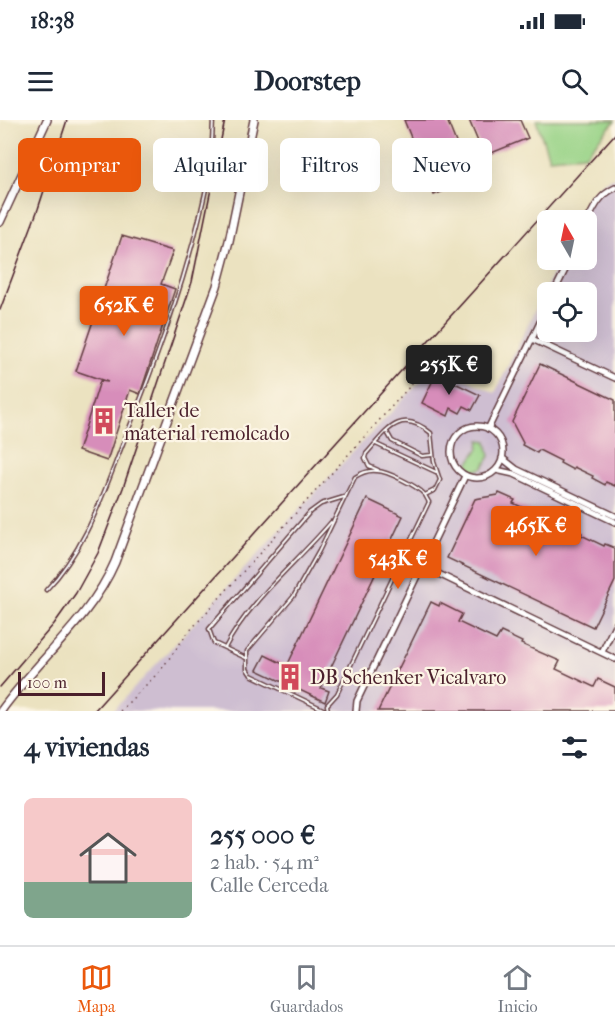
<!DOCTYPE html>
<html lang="es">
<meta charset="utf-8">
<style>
:root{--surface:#fff;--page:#f6f6f7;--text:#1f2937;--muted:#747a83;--line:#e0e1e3;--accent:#ea580c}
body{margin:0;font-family:"IM FELL French Canon",serif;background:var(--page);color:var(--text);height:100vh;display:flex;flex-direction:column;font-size:22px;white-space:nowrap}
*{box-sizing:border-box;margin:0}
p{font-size:20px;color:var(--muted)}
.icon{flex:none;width:33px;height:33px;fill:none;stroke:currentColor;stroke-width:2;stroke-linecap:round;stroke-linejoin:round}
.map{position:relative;height:591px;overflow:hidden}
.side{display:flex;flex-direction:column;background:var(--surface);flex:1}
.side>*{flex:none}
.banner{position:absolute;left:18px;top:18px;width:579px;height:54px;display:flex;gap:12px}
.needle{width:39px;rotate:351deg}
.controls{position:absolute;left:537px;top:90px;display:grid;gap:12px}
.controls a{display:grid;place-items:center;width:60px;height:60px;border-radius:9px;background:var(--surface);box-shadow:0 6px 24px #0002;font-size:30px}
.scale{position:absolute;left:18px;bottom:15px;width:87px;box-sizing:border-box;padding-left:6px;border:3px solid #4a1f2b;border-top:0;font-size:16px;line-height:21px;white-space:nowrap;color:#4a1f2b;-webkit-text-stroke:4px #fcf5e5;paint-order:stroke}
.price{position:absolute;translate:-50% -51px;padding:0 14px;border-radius:6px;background:var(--accent);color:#fff;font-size:20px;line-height:39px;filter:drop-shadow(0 2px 3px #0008)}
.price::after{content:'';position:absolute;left:50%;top:36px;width:18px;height:14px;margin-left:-9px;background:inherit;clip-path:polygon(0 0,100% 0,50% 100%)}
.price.active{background:#222;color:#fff}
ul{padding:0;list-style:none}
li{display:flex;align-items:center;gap:18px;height:150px;padding:0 24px}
li span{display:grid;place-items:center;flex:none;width:168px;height:120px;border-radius:9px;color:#555}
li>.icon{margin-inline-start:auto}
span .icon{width:72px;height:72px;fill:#fffc;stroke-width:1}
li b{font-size:26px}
h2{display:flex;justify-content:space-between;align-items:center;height:72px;padding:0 24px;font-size:26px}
.pill{padding:0 21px;border-radius:9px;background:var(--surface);box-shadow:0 6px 24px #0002;font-size:21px;line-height:54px}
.pill.active{background:var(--accent);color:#fff}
.status{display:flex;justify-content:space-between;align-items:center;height:42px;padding:0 30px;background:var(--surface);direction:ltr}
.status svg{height:16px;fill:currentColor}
header{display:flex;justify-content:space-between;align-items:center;height:78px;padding:0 24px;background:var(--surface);font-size:27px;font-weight:700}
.tabs{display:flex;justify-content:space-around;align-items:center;height:84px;border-top:2px solid var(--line);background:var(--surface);font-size:16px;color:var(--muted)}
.tabs a{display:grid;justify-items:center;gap:3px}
.tabs .active{color:var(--accent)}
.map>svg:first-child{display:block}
.industrial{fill:#cebed1;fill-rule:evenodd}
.green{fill:#99d387;stroke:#727959;stroke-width:1.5}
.building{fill:#d78dba}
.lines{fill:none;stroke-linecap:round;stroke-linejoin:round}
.lane-casing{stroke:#623c41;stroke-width:5}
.street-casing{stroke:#623c41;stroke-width:8}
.secondary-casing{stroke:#623c41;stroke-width:10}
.path{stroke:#623c41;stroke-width:1.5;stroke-dasharray:1.5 4.5;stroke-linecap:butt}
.lane{stroke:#fff;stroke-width:2}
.street{stroke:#fff;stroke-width:5}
.secondary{stroke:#fff;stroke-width:7}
.rail{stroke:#4a1f2b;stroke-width:1.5}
.labels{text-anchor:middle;stroke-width:4.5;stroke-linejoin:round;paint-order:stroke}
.poi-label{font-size:20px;fill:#4a1f2b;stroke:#fcf5e5;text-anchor:start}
</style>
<div class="status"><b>18:38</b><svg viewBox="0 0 49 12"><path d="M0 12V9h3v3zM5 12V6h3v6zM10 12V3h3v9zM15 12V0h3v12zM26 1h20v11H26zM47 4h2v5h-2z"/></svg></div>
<header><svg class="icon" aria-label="menu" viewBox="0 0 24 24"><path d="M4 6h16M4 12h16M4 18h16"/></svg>Doorstep<svg class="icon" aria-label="search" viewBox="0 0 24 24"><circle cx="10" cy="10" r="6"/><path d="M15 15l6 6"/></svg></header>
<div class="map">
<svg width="615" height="591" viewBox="0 0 615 591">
<rect width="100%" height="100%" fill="#fcf5e5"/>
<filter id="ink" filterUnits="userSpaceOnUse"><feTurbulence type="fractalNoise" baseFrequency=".0167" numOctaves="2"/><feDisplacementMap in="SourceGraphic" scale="12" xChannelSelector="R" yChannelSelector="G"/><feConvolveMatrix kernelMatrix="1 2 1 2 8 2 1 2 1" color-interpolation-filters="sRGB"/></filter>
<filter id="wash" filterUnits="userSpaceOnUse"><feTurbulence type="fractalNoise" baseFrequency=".008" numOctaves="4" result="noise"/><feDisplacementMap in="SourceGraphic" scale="24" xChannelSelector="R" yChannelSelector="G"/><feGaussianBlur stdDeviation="1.35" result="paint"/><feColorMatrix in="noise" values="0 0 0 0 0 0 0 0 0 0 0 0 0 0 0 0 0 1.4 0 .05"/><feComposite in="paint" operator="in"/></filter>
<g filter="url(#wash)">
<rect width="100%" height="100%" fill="#ebe2c0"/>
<!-- industrial -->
<path class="industrial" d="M615,57V591H113L318,369L436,245L495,273L559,140H586V100H577L589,77L605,61ZM548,172H586V212H548Z"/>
<!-- green -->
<path class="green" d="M536,0H615V1L585,35L549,38Z
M480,320L487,321L490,336L483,348L473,351L468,344L479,328Z"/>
<g id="blocks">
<!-- building -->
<path class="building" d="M404,0H447L471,60L434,75Z
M469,0H520L528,18L484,36Z
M122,116L173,131L161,164L175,169L140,274L130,270L107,341L78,331L100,261L108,262L76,251Z
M540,244L615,280V366L606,362L605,365L592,358L593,356L574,347L573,350L560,343L561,341L539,330L537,333L522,325L523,323L512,302Z
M436,254L480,275L472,290L464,286L460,293L451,288L448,296L422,283Z
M499,373L515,380L513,383L536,394L537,391L550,397L549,400L568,409L569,406L582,413L581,415L604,426L605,424L615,428V461L593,507L447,438L475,379L498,375Z
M367,379L403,396L321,568L329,571L325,582L257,550L265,535L287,546Z
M431,482L439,486L440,483L462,494L458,502L496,520L501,512L522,522L521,524L560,541L556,549L594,567L598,559L615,567V591H378Z"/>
</g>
</g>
<g filter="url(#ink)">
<use href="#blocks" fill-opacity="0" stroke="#623c41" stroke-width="1.5"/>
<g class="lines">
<defs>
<path id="lane" d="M387,312L392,321L422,336L432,335
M376,324L436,352
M378,350L369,346L365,338L366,334C388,309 400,288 431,313L434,342L440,360L435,370L425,375
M46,470C85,430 102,377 122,326C157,239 191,147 209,54C212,37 212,18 213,0
M225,528C247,483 299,440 331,402
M246,538L214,523L209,509L310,392L321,384L344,377
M327,591L251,555L247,549V531L293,477L319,431L355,357C361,353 370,350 377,351C387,351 417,366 424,374C425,374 428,381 429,382L337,574L327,585L328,591"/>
<path id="street" d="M586,104C594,88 598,76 615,68
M554,172L570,140
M532,219L615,258
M451 332a26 26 0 1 1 52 0a26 26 0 1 1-52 0Z
M488,309L548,186
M502,338L516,349L615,396
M496,350L514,354L615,402
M422,446L615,539
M602,532L615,505
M356,591L357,581L465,356"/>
<path id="secondary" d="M0,102L47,0
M1,591C37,540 90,500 115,442L217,166L229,121L254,0"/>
</defs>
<!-- lane casing -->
<use href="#lane" class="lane-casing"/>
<!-- street casing -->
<use href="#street" class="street-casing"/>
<!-- secondary casing -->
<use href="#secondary" class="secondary-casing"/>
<!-- path -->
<path class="path" d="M120,591L160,551L187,514L446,226"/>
<!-- lane -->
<use href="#lane" class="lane"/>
<!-- street -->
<use href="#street" class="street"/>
<!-- secondary -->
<use href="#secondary" class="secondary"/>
<!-- rail -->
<path class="rail" d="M0,190L38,89L67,0
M0,567L54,504L76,473L98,433L123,368L192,162L225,0
M94,591L615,14"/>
</g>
</g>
<!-- icons -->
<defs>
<symbol id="building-bare" viewBox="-9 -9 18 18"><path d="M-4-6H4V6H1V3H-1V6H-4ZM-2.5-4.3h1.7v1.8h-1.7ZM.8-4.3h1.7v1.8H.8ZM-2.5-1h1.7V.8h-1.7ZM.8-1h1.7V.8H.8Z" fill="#d1495b" stroke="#fcf5e5" stroke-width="2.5" paint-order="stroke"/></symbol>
</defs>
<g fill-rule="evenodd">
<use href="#building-bare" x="85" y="282" width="38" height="38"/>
<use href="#building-bare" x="271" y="538" width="38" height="38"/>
</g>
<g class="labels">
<!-- poi labels -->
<g class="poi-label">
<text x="124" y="297">Taller de<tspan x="124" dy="23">material remolcado</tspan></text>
<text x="310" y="564">DB Schenker Vicalvaro</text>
</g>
</g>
</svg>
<div class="controls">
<a><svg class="needle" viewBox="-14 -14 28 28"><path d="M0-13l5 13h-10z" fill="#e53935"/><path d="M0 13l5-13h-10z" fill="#747a83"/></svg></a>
<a><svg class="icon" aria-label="locate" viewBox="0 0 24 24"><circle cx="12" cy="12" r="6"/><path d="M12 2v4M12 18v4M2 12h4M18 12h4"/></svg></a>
</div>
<div class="scale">100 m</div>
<b class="price" style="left:124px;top:217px">652K €</b>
<b class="price active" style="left:449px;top:276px">255K €</b>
<b class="price" style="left:536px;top:437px">465K €</b>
<b class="price" style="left:398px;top:470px">543K €</b>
<div class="banner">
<a class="pill active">Comprar</a>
<a class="pill">Alquilar</a>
<a class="pill">Filtros</a>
<a class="pill">Nuevo</a>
</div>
</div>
<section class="side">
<h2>4 viviendas<svg class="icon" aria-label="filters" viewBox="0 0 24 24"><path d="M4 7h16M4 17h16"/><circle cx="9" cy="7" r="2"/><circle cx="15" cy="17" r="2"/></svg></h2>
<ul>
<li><span style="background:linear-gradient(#f6c9c9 70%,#7fa58c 0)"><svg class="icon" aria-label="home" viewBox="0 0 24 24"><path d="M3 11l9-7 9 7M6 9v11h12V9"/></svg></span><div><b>255 000 €</b><p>2 hab. · 54 m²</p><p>Calle Cerceda</p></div></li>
</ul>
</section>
<nav class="tabs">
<a class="active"><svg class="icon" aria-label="map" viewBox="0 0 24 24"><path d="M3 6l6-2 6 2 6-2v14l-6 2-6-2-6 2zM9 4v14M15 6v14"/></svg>Mapa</a>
<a><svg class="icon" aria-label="saved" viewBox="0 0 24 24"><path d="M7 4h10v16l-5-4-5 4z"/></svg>Guardados</a>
<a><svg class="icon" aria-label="home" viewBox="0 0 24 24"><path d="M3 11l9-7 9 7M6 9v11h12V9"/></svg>Inicio</a>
</nav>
